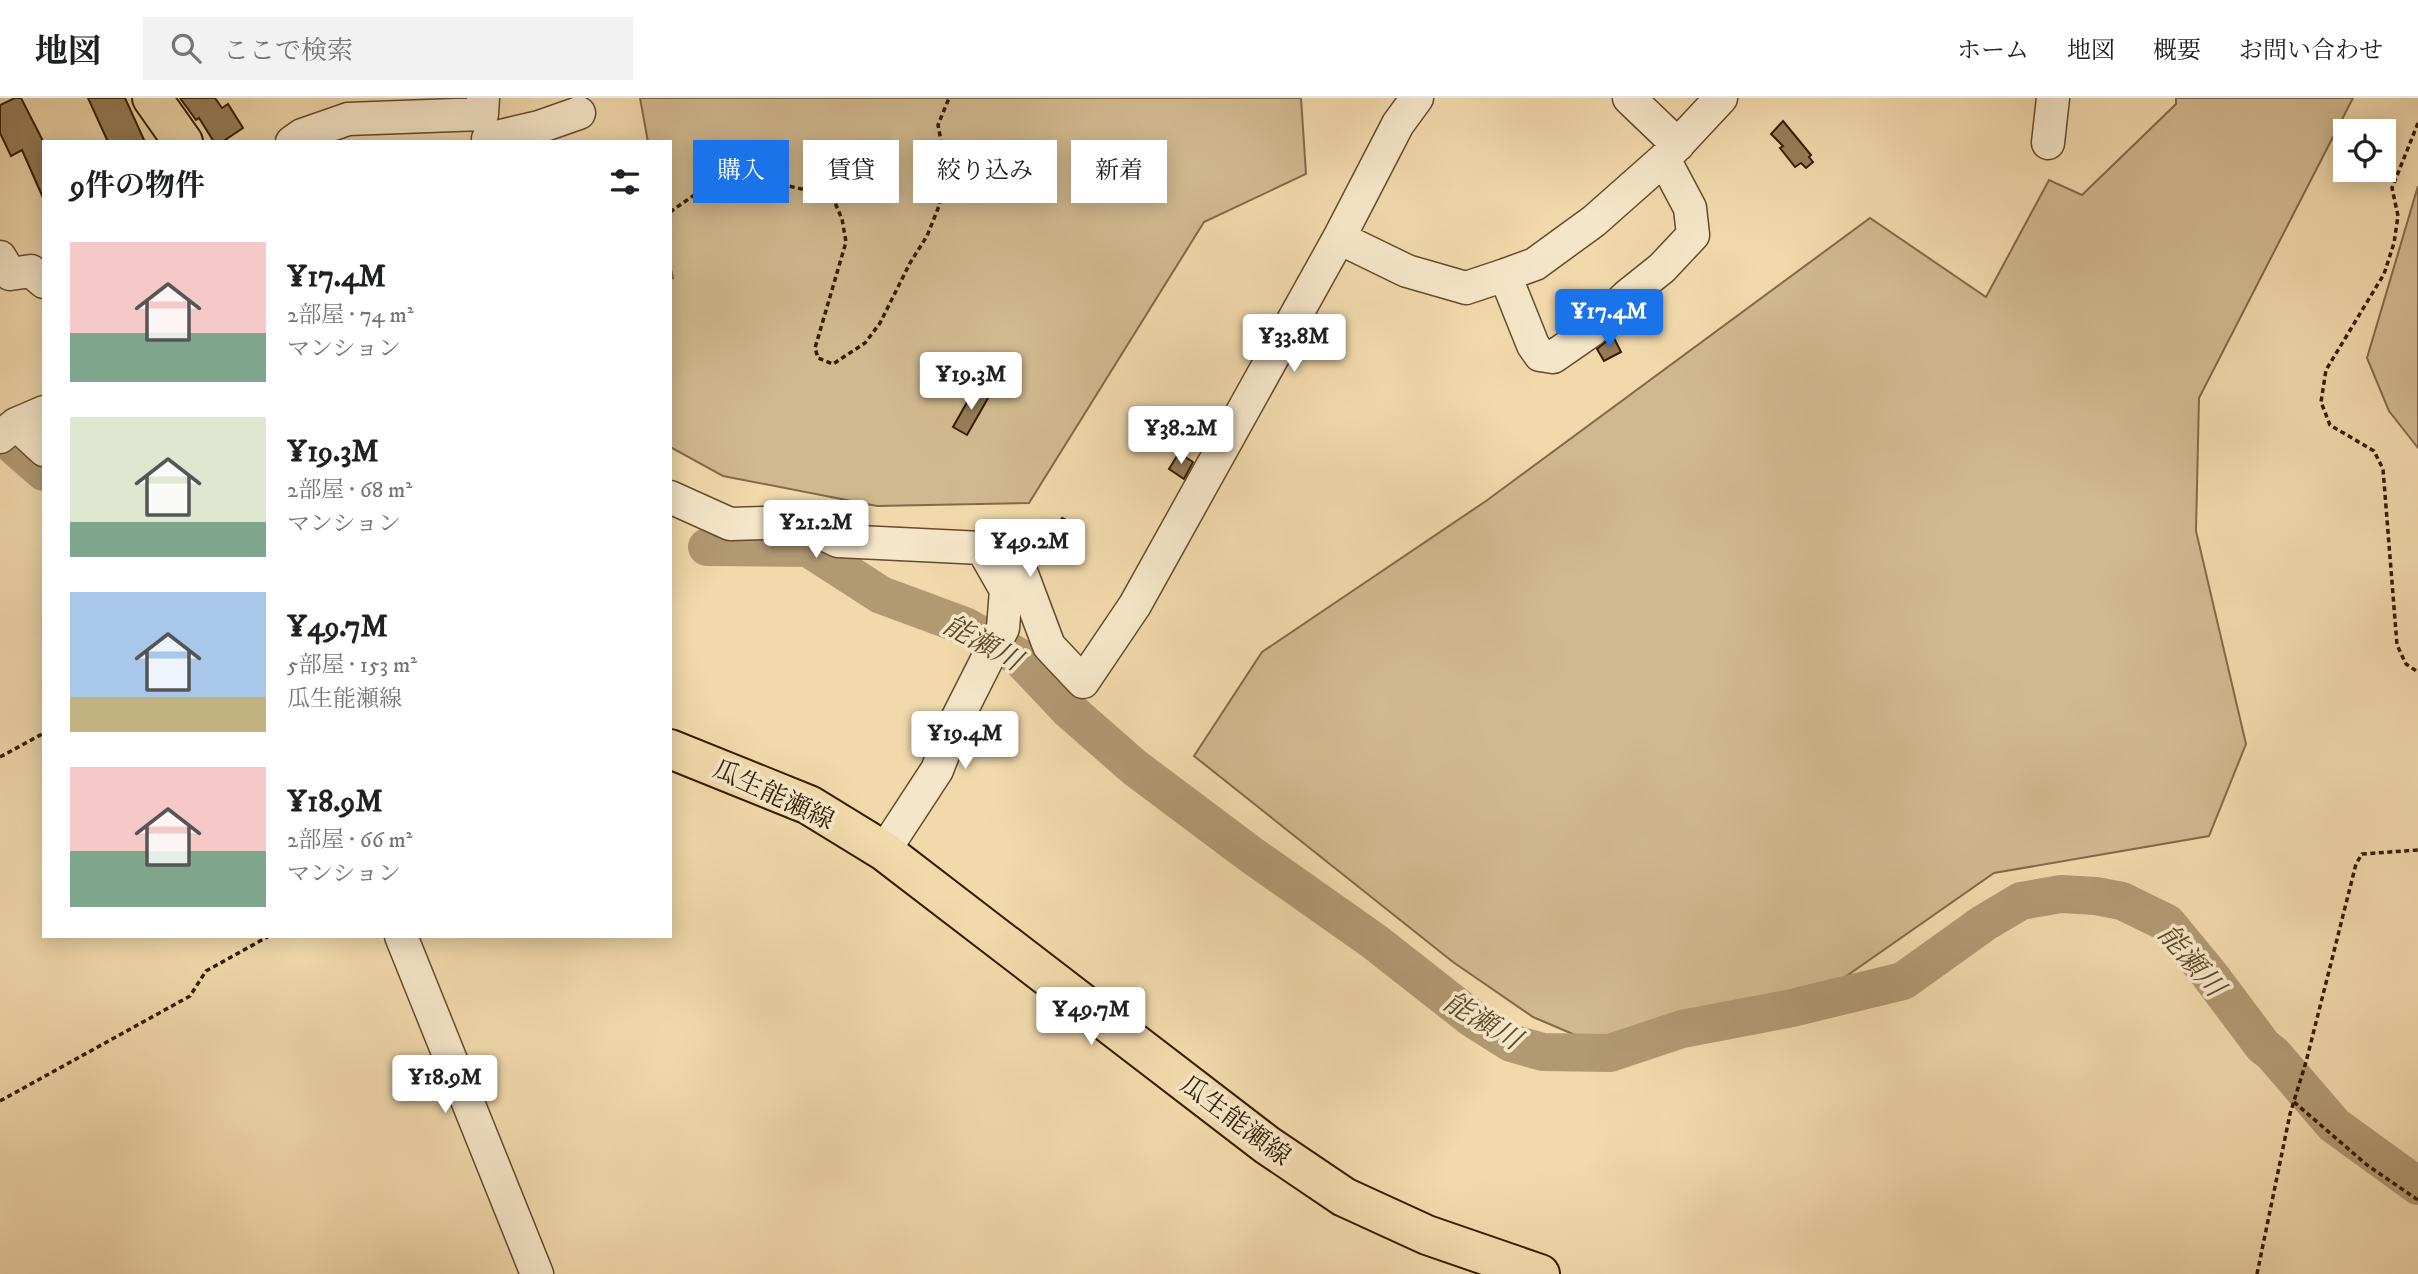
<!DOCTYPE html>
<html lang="ja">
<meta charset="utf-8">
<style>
:root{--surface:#fff;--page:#f2f2f2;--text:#202124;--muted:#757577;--line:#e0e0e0;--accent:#1a73e8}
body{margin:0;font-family:"IM FELL DW Pica","Noto Serif JP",serif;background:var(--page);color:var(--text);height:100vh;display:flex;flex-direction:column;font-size:26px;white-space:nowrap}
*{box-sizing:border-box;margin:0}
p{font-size:23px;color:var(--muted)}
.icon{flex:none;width:38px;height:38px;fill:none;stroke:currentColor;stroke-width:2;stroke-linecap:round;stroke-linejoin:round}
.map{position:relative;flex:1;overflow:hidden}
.details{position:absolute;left:42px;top:42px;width:630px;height:798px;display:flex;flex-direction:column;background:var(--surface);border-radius:0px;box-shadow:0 4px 18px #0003}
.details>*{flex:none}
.top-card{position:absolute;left:693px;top:42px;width:665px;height:63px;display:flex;gap:14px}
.tools{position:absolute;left:2333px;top:21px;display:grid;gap:14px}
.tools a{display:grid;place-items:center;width:63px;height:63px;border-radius:0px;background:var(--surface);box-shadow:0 4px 18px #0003;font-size:35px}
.price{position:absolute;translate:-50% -60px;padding:0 16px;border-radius:7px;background:#fff;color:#222;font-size:23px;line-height:46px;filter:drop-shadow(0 2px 4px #0008)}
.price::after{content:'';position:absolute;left:50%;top:42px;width:21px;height:16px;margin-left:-10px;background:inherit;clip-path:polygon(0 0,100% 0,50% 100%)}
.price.current{background:var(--accent);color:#fff}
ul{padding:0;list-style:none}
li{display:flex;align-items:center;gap:21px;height:175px;padding:0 28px}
li span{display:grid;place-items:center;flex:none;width:196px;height:140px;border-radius:0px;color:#555}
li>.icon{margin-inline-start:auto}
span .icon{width:84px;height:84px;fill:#fffc;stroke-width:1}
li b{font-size:30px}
h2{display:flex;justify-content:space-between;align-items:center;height:84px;padding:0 28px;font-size:30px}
.chip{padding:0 24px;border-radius:0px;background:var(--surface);box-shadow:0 4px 18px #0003;font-size:24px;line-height:63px}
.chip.current{background:var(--accent);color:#fff}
header{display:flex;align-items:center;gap:42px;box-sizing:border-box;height:98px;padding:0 35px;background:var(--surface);border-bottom:2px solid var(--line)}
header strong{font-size:33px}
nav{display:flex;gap:38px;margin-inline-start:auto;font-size:24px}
.search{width:490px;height:63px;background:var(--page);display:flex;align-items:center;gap:18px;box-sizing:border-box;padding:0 24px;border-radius:0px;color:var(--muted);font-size:26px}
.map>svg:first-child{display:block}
.green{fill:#d1b98f;stroke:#836a48;stroke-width:2}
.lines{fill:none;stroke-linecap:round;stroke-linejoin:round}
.river{stroke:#b19972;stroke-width:38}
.building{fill:#977e59;stroke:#351c00;stroke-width:2}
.minor-casing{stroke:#644b2b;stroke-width:35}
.major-casing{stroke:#351c00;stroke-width:42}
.path{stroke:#351c00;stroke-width:3.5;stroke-dasharray:5 3.5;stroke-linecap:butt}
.minor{stroke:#f6e6c9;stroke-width:32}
.major{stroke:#f1d9ac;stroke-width:38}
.labels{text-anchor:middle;stroke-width:7;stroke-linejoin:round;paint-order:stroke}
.street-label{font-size:26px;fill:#351c00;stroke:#f6e6c9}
.water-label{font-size:28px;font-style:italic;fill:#604828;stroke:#f6e6c9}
</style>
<header>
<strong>地図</strong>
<div class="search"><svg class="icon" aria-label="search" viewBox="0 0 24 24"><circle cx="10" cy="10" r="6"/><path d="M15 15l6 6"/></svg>ここで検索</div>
<nav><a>ホーム</a><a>地図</a><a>概要</a><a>お問い合わせ</a></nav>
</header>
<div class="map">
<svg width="2418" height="1176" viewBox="0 0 2418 1176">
<rect width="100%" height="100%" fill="#f1d9ac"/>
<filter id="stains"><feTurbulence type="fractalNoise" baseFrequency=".00286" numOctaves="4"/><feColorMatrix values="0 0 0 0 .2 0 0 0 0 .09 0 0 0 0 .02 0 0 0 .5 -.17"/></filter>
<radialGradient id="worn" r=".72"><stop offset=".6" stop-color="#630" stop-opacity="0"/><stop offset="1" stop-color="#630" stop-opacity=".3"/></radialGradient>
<!-- green -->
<path class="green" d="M640,0H1301L1306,76L1204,124L1029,405L877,408L723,378L670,349V182L673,180L670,167V44H648Z
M2176,0H2353L2199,300L2196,433L2246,646L2209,738L1994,775L1802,909L1596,946L1533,919L1453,864L1194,658L1262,554L1486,403L1870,120L1986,199L2049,82L2082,97L2176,6Z
M2418,88V350L2389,313L2367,260Z"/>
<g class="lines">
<!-- river -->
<path class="river" d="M0,336L44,374
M707,449L808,450L881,497L965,528L1019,559L1069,612L1134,669L1250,756L1375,844L1473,921L1511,945L1543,954L1610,955L1682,931L1792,910L1903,883L1984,825L2021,803L2061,796L2096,798L2122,803L2167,825L2209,876L2263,948L2273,956L2334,1027L2418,1088"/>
</g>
<!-- building -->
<path class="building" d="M15,0H21L44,45V102L22,52L11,58L0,35V7Z
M88,0H125L145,44H108Z
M180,0H215L222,10L228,6L243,30L222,44H214L199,20L196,22Z
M1783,23L1811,57L1809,59L1813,64L1806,70L1801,65L1795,69L1780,50L1783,48L1771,36Z
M1613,238L1621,254L1604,263L1597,251Z
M974,292L988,300L967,337L953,329Z
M1179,355L1193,364L1184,381L1169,371Z
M1062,420L1082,430L1075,445L1055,434Z"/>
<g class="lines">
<defs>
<path id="minor" d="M1629,0L1678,47
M488,41L539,29L579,15
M292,44L302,37L348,21L482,16L483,0
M2048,45L2053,0
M1339,140L1398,26L1417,0
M0,159L10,176L31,173L44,184
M1505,177L1533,247L1540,257L1553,259L1592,232L1627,198L1662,170L1693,137L1690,110L1664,61
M16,326L44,352
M0,339L16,326L44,314
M670,399L730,426L798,424L838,443L982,450L1016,460L1049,548L1083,584L1135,507L1339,140L1407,173L1466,190L1505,177L1535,166L1594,123L1664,61L1721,0
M884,753L937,672L956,623L1003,530L1006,492L982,450
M401,838L537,1176"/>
<path id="major" d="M152,0L183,44
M670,651L809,707L884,753L1267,1047L1344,1099L1427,1137L1540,1176"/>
</defs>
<!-- minor casing -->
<use href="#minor" class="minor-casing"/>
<!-- major casing -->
<use href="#major" class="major-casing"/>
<!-- path -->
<path class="path" d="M2418,25L2392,90L2398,118L2394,145L2384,176L2326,272L2321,304L2330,327L2374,353L2383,371L2397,547L2406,566L2418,574
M670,114L727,74L743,71C774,89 801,88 833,100L842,121L846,144L815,250L818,260L833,266L865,245L880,225L910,165L927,138L939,108L944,79L943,53L938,27L949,0
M0,659L44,635
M0,1003L190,898L206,873L269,838
M2294,1004L2367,1067L2418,1102
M2257,1176L2290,1016L2306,964L2356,766L2362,756L2418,752"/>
<!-- minor -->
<use href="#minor" class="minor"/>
<!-- major -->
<use href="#major" class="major"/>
</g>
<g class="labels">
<!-- street labels -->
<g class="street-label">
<text transform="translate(774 696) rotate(25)" y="9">瓜生能瀬線</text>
<text transform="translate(1236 1022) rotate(37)" y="9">瓜生能瀬線</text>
</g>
<!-- water labels -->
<g class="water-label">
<text transform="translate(983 544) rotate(29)" y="10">能瀬川</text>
<text transform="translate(2192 862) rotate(49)" y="10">能瀬川</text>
<text transform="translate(1483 922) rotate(31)" y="10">能瀬川</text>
</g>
</g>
<rect width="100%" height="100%" filter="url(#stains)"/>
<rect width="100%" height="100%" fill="url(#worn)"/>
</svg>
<div class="tools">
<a><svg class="icon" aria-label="locate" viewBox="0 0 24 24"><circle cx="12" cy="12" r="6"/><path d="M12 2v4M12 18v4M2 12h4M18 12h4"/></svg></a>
</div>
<b class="price current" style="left:1609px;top:251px">¥17.4M</b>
<b class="price" style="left:1294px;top:276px">¥33.8M</b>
<b class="price" style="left:971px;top:314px">¥19.3M</b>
<b class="price" style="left:1181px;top:368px">¥38.2M</b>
<b class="price" style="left:816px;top:462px">¥21.2M</b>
<b class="price" style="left:1030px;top:481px">¥49.2M</b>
<b class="price" style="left:965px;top:673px">¥19.4M</b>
<b class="price" style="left:1091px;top:949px">¥49.7M</b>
<b class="price" style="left:445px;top:1017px">¥18.9M</b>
<div class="top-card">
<a class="chip current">購入</a>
<a class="chip">賃貸</a>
<a class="chip">絞り込み</a>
<a class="chip">新着</a>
</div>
<section class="details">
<h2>9件の物件<svg class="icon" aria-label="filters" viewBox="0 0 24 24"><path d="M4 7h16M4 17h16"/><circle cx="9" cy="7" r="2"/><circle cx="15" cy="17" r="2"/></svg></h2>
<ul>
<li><span style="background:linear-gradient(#f6c9c9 65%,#7fa58c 0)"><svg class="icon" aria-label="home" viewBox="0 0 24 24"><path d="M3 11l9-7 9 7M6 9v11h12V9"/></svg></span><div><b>¥17.4M</b><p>2部屋 · 74 m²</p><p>マンション</p></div></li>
<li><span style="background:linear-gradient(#dfe7d0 75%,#7fa58c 0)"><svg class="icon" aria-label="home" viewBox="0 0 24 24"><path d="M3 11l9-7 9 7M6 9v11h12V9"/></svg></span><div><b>¥19.3M</b><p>2部屋 · 68 m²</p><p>マンション</p></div></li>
<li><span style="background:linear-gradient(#a9c7e8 75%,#c2b280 0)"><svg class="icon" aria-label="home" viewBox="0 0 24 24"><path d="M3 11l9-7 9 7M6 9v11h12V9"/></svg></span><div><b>¥49.7M</b><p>5部屋 · 153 m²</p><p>瓜生能瀬線</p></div></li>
<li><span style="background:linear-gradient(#f6c9c9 60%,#7fa58c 0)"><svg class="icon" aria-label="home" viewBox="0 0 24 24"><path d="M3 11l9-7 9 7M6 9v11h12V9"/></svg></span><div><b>¥18.9M</b><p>2部屋 · 66 m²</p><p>マンション</p></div></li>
</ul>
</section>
</div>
